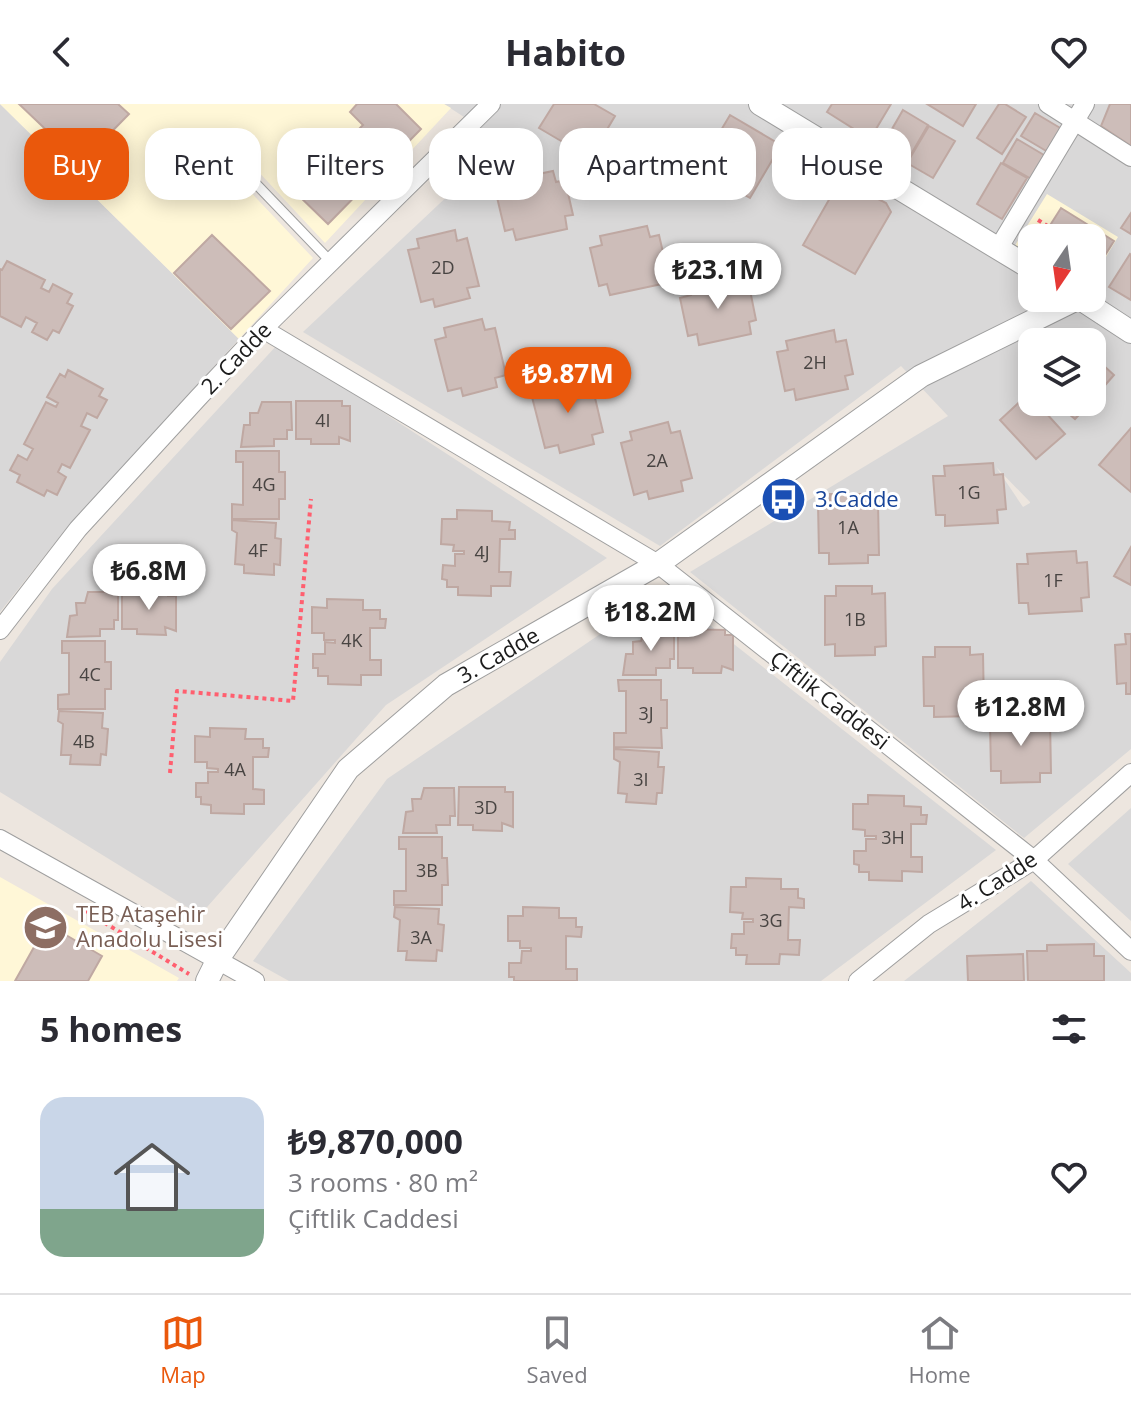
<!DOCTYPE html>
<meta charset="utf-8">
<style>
:root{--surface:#fff;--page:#f2f2f3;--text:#2b2b33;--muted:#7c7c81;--line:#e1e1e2;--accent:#ea580c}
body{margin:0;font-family:"Open Sans",sans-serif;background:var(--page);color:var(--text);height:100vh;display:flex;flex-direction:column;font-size:30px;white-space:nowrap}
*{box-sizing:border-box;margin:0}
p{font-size:26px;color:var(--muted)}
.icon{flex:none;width:44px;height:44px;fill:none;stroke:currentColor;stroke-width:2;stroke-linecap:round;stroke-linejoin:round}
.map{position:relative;height:877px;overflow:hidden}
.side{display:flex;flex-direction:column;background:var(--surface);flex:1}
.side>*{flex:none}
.guide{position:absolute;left:24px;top:24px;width:1084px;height:72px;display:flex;gap:16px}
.needle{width:52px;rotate:193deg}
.buttons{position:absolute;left:1018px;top:120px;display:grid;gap:16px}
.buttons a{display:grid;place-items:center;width:88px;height:88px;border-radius:16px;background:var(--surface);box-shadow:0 4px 20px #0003;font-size:40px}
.price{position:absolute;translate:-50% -68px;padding:0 18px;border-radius:28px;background:#fff;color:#222;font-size:26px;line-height:52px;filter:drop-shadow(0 2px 4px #0008)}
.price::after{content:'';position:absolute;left:50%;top:48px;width:24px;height:18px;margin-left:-12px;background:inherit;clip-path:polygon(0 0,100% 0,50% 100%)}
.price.current{background:var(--accent);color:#fff}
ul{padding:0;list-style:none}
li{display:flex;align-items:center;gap:24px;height:200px;padding:0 40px}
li+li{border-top:2px solid var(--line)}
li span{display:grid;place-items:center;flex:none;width:224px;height:160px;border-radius:24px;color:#555}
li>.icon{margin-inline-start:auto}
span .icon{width:96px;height:96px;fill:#fffc;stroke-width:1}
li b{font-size:34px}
h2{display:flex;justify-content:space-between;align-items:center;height:96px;padding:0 40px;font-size:34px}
.tag{padding:0 28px;border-radius:24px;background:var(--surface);box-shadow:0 4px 20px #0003;font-size:28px;line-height:72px}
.tag.current{background:var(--accent);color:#fff}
header{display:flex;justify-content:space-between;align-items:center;height:104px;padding:0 40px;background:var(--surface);font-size:36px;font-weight:700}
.menu{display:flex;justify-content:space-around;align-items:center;height:112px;border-top:2px solid var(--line);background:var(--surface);font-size:22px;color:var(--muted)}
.menu a{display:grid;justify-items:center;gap:4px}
.menu .current{color:var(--accent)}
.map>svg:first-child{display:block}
.residential{fill:#d9d8d8;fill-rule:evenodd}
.education{fill:#fff7d7}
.building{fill:#cdbdb9;stroke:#bfa8a2;stroke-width:2}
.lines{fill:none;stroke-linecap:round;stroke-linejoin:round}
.service-casing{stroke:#9f9f9f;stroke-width:11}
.minor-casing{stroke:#9f9f9f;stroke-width:20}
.tertiary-casing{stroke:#9f9f9f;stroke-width:24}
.path{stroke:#ff5f6f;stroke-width:4;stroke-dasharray:4 4;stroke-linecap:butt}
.service{stroke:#fff;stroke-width:9}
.minor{stroke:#fff;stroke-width:18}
.tertiary{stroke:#fff;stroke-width:22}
.labels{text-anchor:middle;stroke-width:6;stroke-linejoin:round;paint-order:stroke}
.number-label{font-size:18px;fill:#484442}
.street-label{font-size:22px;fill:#1b1b1b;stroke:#fff}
.transit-label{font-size:22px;fill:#164399;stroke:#fff;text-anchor:start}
.education-label{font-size:22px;fill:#785e54;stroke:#fff;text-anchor:start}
</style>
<header><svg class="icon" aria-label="back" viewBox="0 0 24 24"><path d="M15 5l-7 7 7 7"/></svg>Habito<svg class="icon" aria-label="heart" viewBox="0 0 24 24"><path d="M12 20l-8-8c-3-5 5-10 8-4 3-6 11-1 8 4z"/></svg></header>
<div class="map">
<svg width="1131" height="877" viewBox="0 0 1131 877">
<rect width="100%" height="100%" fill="#ede6df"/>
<!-- residential -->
<path class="residential" d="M0,0L239,235L65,426L0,508Z
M444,0H1131V645L1024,734L690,468L948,312L901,262L660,442L303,228L504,39ZM1032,134H1092V194H1032ZM1032,238H1092V298H1032ZM996,363L1030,398V399L1023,403Z
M278,240L607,454L386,601L200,811L0,688V558L52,485Z
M665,486L996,746L821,877H289L253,857L387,675Z
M1131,704V817L1068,760Z
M1031,777L1131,869V877H904Z"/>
<!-- education -->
<path class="education" d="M0,0H444L451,4L325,139L240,48L225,61L313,154L239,235Z
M1047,90L1118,133L1092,176V134H1032V154L1014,143Z
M0,773L179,874L177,877H0Z"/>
<!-- building -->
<path class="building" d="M19,0H118L129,10L81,59Z
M357,0H396L421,25L328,120L296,89L363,21L350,8Z
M554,0H594L615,12L590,54L539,24Z
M832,0H891L870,35L827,8Z
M927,0H976L963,22Z
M999,0H1005L1026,13L1002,50L977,34Z
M1110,0H1131V42L1101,22Z
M903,6L928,21L906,59L881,44Z
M1035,9L1067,28L1053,51L1021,32Z
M730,11L781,41L750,94L698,65Z
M929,22L955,37L933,74L907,59Z
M1017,35L1049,54L1035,77L1003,59Z
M1001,59L1027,74L1002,115L977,100Z
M553,67L556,78L565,76L573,111L565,112L567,125L516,136L513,125L505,127L496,89L508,86L505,77Z
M845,78L886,99L891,108L855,170L803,141L830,94H836Z
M1061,104L1114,137L1092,172V134H1042Z
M1131,109V130L1121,124Z
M647,122L650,133L659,131L667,166L659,167L662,180L610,191L607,180L599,182L590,144L602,141L600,132Z
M455,126L457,137L467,134L479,182L467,184L470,194L435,203L433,195L421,198L408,146L419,144L417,135Z
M212,131L270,187L231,225L174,169Z
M1130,150L1131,151V196L1109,183Z
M7,157L45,176L41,184L49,188L53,180L72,190L67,199L73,202L59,229L53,226L47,236L32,228L37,219L26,213L21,223L0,212V165L2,166Z
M737,172L739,184L749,181L756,216L749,218L751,230L699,241L697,230L688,232L680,194L691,191L689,182Z
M482,215L485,226L495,224L506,271L495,274L497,283L463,292L461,284L448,287L435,236L446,233L444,224Z
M834,226L836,238L846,236L853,270L845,272L848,285L796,296L794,285L785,287L777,248L788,246L786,237Z
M1092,251L1114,271L1092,296Z
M68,266L103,285L99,292L107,296L97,314L87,309L81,322L90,326L70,364L62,360L58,368L66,373L57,391L47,386L44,392L17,378L20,371L10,366L18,351L27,356L33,345L24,340L46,298L56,303L58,299L47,293L60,270L65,273Z
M579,272L582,283L592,281L603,328L592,331L594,340L560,349L558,341L545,344L532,293L543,290L541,282Z
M1028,290L1032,298H1036L1065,330L1036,355L1000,316Z
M296,297H342V302H350V337L339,333V340H311V335H296Z
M262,298H291L292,326H287V335H274V342L241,343L244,321H250V309H258Z
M1055,298H1091L1075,315Z
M668,318L671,329L680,327L692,374L681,377L683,387L649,395L647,387L634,391L621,339L632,336L630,328Z
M1131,324V388L1099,361Z
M236,347H279V368H285V395H279V415H232V400L243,401V358H236Z
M993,359L994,371L1003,370L1006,405L997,406L998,419L945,422V411H936L933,372H945L944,362Z
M830,390H865V398H878L879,451H868V459L829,460V449H819L818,400H830Z
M457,406L492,407V417L510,418L509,426H515V435H500L499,468H511L510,482H491V492L458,491V483H447V476L442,475L443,461L455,462V450H464V447H453L454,441L441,440L442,415H457Z
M232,416L276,419L275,434L281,435L280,461L274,460V471L244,469V461L235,460L237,429L232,426Z
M1131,443V481L1114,472Z
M1076,447L1077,459L1087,458L1089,493L1081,494L1082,507L1029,510L1028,499H1019L1017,460H1028L1027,450Z
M836,482H872V490L885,489L886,542L875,543V551L835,552V540L825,541V492H836Z
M122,487H168V492H176V527L165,523L166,531L137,530V525H122Z
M88,488H118V516H114V525H100V532L67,533L70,512L77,511L76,499H85Z
M327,495L363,496V506H380V515H386L385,524H370V556H381V571H361V581L328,580V572H318V564H313V550H325V538L335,539V536H324V529H312V503L327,504Z
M678,525L725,526V531H733V566L722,562L721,569H693V564H678Z
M674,526V555H670V564H656V571H623L626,550H633V538L641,537L644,527Z
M1125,530H1131V590H1126V579L1117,580L1115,541L1126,540Z
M62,537H105V558H111V585H105V605H58V591L69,590V549H62Z
M935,543H970V551L983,550L984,603H973V612L934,613V602H924L923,553H935Z
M618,576H661V596H667V624H661L662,644L614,643V629H626V587H619Z
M59,607L103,609L102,624L108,625L106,651L101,650L100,661L70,660L71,651H61L63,620L58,617Z
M1037,608V616H1050L1051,669H1040V678L1001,679V667H991L990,619H1002V609Z
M210,624L246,625L245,635H263V644H269L268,653H253V685L264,686V700H244V710L211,709V701L201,700V693H196V679H208V668H218V665L207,664V658H195V632L210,633Z
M614,645L659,648L658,663H664L662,689H657L656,700L626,698L627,690L618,689L620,658L614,655Z
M459,683H505V688H513V723L502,719V727L473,726V721H458Z
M424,684H454L455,712H450V721H436L437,729H403L406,708L413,707L412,695H421Z
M868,691L904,692V702L921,703V711H927L926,720H911V753H922V768L902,767V777L869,776V768H859V761L854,760V747H866V735H876V732H865V726L853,725V700H868Z
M399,733H442V754H447L448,781H442V801H394V787H406V745H399Z
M746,774L781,775V785H798V794L804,795V804L789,803L788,836H800L799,851L780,850L779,860H746L747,851H736V844H731L732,830H744V818H753V815H742L743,809L730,808L731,783H746Z
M395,803L439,805L438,820L444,821L442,847L437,846L436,857L406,856L407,847H398L400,816L394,813Z
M523,803L559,804V814H576V823H582L581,833L566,832V865H577V877H514V873H509V859H521L522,847H531V844H520V837H508V812H523Z
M47,820L102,852L88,877H15Z
M1094,840V852H1104V877H1028L1027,847H1047V841Z
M1023,850L1024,877H968L967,852Z"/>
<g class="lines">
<defs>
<path id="service" d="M236,59L331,158"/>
<path id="minor" d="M1048,0L1131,53
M998,145L1085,0
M263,225L658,460L1034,756L1131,847
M0,526L78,425L198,294L263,225L491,0
M0,735L255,877
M858,877L929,820L1034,756L1131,669"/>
<g id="tertiary">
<path d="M760,0L1032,165"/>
<path d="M1079,194L1131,228"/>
<path id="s1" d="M207,877L218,855L348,665L446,581L658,460L921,272L1079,194"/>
</g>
</defs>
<!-- service casing -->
<use href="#service" class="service-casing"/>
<!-- minor casing -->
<use href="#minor" class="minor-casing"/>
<!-- tertiary casing -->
<use href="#tertiary" class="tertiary-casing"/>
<!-- path -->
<path class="path" d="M1038,116L1049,123
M170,669L177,587L293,597L311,395
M77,802L189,870"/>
<!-- service -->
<use href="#service" class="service"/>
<!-- minor -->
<use href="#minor" class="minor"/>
<!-- tertiary -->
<use href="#tertiary" class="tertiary"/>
</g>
<!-- icons -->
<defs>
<symbol id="bus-disc" viewBox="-11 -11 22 22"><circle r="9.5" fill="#1a4fb4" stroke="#fff"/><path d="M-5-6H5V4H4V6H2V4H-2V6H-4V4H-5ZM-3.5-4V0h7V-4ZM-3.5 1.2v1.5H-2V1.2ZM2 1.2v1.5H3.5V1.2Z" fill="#fff"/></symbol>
<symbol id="school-disc" viewBox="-11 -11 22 22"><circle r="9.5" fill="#8d6e63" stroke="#fff"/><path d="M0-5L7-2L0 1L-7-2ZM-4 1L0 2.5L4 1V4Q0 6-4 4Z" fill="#fff"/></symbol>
</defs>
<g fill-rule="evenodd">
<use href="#bus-disc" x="758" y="370" width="51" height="51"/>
<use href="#school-disc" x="20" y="798" width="51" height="51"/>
</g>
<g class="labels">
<!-- number labels -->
<g class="number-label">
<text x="443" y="170">2D</text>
<text x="815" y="265">2H</text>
<text x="323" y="323">4I</text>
<text x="657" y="363">2A</text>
<text x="264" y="387">4G</text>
<text x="969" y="395">1G</text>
<text x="848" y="430">1A</text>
<text x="258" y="453">4F</text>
<text x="482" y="455">4J</text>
<text x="1053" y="483">1F</text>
<text x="855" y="522">1B</text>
<text x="352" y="543">4K</text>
<text x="90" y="577">4C</text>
<text x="646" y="616">3J</text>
<text x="84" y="644">4B</text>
<text x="235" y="672">4A</text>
<text x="641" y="682">3I</text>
<text x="486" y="710">3D</text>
<text x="893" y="740">3H</text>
<text x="427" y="773">3B</text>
<text x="771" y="823">3G</text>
<text x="421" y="840">3A</text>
</g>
<!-- street labels -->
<g class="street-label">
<text transform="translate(236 254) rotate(-46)" y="8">2. Cadde</text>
<text dy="8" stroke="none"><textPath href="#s1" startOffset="444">3. Cadde</textPath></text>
<text transform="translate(830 596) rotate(38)" y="8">Çiftlik Caddesi</text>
<text transform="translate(997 777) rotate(-33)" y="8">4. Cadde</text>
</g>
<!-- transit labels -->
<g class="transit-label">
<text x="815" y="403">3.Cadde</text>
</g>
<!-- education labels -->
<g class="education-label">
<text x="76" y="818">TEB Ataşehir<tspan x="76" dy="25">Anadolu Lisesi</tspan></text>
</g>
</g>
</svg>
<div class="buttons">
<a><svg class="needle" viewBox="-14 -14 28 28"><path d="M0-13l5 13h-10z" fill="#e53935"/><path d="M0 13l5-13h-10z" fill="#7c7c81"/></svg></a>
<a><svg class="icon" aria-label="layers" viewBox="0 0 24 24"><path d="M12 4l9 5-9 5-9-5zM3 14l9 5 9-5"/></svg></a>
</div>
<b class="price" style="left:718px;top:207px">₺23.1M</b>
<b class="price current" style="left:568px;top:311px">₺9.87M</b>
<b class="price" style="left:149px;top:508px">₺6.8M</b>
<b class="price" style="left:651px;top:549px">₺18.2M</b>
<b class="price" style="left:1021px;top:644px">₺12.8M</b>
<div class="guide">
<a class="tag current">Buy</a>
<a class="tag">Rent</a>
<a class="tag">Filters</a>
<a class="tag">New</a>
<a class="tag">Apartment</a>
<a class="tag">House</a>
</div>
</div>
<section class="side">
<h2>5 homes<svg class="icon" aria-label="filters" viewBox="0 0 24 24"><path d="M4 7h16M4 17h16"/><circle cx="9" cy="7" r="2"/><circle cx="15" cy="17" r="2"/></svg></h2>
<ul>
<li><span style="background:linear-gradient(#c9d6e8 70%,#7fa58c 0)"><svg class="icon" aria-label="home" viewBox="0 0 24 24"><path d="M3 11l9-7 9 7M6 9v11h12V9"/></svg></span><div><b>₺9,870,000</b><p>3 rooms · 80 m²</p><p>Çiftlik Caddesi</p></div><svg class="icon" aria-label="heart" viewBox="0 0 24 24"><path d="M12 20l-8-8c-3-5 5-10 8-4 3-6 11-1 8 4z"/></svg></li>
</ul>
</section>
<nav class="menu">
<a class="current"><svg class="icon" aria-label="map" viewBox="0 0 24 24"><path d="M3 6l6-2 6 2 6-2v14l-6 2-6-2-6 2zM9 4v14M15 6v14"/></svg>Map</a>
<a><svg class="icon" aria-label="saved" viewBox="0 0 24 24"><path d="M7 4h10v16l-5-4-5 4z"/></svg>Saved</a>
<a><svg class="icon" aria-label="home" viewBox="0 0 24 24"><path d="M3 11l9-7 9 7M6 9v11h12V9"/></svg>Home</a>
</nav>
